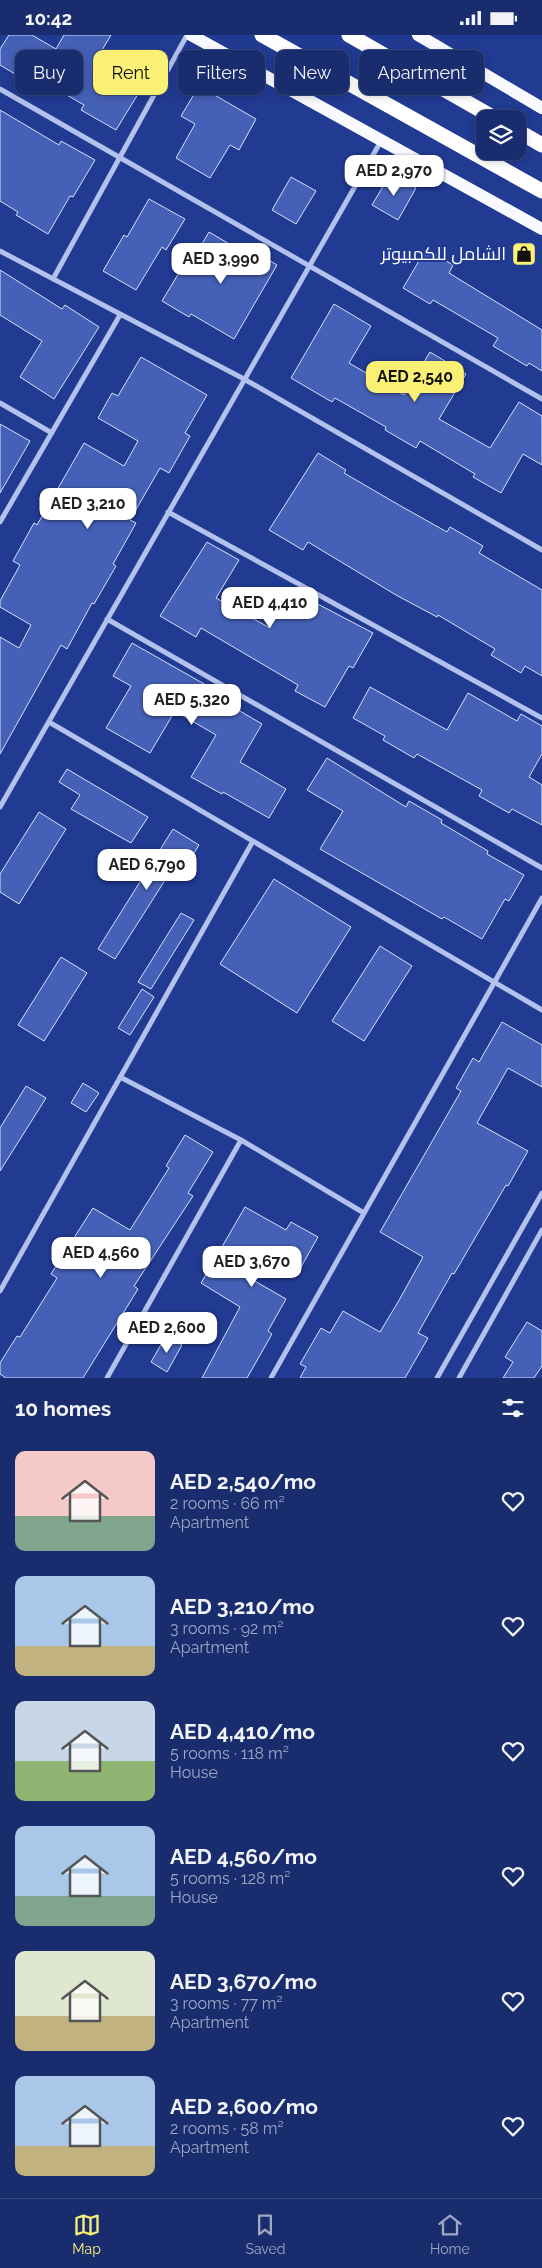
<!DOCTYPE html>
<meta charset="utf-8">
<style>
:root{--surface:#192c6e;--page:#223473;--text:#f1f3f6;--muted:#9fa7c2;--line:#374881;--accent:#faf074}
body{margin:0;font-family:Raleway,Cairo,sans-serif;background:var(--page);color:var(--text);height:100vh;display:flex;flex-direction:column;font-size:19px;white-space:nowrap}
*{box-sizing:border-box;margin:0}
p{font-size:16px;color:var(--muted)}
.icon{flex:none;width:28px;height:28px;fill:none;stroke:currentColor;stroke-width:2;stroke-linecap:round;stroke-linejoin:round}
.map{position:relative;height:1343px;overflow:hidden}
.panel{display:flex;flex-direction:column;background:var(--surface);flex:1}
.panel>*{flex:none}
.top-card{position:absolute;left:15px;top:15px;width:512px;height:45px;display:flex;gap:10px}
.buttons{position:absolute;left:476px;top:75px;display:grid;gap:10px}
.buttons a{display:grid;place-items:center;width:50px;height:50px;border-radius:10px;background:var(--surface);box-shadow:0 2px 8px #0003,0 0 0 1px var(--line);font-size:25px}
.price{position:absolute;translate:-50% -42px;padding:0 11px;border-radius:10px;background:#fff;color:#222;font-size:16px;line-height:32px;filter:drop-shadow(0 1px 2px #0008)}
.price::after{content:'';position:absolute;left:50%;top:30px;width:15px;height:11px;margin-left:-8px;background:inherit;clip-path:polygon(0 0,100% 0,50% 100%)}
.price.active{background:var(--accent);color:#111}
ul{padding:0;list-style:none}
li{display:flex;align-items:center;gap:15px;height:125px;padding:0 15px}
li span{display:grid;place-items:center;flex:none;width:140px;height:100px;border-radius:10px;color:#555}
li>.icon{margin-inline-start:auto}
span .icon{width:60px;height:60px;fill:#fffc;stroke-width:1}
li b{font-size:21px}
h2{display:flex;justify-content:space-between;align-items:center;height:60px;padding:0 15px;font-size:21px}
.tag{padding:0 18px;border-radius:10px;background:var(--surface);box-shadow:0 2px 8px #0003,0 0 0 1px var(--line);font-size:18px;line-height:45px}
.tag.active{background:var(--accent);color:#111}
.status{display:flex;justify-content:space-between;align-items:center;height:35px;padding:0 25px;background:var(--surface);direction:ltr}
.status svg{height:14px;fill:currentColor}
.tabs{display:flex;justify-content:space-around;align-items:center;height:70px;border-top:1px solid var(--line);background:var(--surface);font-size:14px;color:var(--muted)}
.tabs a{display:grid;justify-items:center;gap:2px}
.tabs .active{color:var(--accent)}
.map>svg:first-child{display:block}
.building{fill:#4560b7;stroke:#d8e0fa}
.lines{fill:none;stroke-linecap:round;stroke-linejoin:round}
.street{stroke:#b3c1ed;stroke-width:5}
.primary{stroke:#f9faff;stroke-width:12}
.highway{stroke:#fff;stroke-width:15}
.labels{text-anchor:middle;stroke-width:4;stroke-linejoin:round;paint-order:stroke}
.poi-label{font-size:18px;fill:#fff;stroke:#213a92;text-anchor:end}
</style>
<div class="status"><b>10:42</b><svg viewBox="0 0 49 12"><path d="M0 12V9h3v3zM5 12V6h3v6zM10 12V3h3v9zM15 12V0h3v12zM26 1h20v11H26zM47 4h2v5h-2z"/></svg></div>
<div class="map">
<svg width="542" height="1343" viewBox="0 0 542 1343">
<rect width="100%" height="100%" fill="#213a92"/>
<!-- building -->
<path class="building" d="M9,0H32L56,14L64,0H111L92,32L138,59L116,95L81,75L84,70L29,38L25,45L0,30V14Z
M199,51L256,84L239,115L230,110L210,143L176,123L195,89L181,81Z
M0,75L59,110L61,106L95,125L73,162L70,161L48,199L16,180L18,177L0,166Z
M391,138L416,153L398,185L372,170Z
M291,142L316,156L296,189L272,175Z
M149,164L185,184L166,215L162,212L136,255L103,236L124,200L127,202Z
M209,197L243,217L246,211L277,230L234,304L191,279L189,282L162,266L180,236L185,238Z
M426,214L453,230L449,238L542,295V336L529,328L527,331L493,311L498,303L433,265L430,269L403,253Z
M0,235L62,274L65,270L99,292L54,364L20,342L42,306L0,280Z
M334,269L371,291L349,328L404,360L430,317L466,339L439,384L490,413L519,367L542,381V430L523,419L501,458L473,442L475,439L420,406L416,413L385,395L386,392L335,363L332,367L291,343Z
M141,322L207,360L185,398L190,401L169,438L160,433L130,485L136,488L113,529L116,531L94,569L92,568L67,614L61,610L0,719V602L19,613L31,590L0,572V566L20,530L13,526L34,488L37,490L84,408L124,431L138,406L98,383L112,358L118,361Z
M0,389L30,406L0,458Z
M318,418L346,435L344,438L399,470L447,497L450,492L483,511L479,518L542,555V641L525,631L521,638L491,620L495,614L438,580L437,582L396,560L308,507L303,515L269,495Z
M207,507L239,525L216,563L270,593L291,555L373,598L353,633L349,631L325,672L295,656L298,650L201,593L196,602L160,581Z
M132,608L213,654L211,659L262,689L240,727L286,754L269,783L223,757L222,759L191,742L216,700L175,676L150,718L106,693L131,651L113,641Z
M370,652L447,695L468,658L517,686L521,679L542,691V719L529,742L542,750V790L512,774L509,778L479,761L482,755L417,719L414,723L383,705L385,701L353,683Z
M327,723L406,772L409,766L442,785L441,788L488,816L487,819L524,840L509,866L505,864L482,904L444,882L442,884L320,814L343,776L307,755Z
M67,734L148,782L131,808L71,774L80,760L59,747Z
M39,777L66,794L19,869L0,857V839Z
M173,794L199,810L189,826L181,820L115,924L98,914Z
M274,844L351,892L297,978L220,929Z
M181,878L194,885L151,954L138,947Z
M380,911L412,931L364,1006L332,986Z
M61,922L87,938L44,1006L18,990Z
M142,954L154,962L130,1000L118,993Z
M502,987L542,1010V1052L508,1033L477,1088L528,1116L508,1151L506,1150L454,1239L452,1238L418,1298L428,1303L405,1343H300L306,1332L300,1329L321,1293L330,1298L343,1276L380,1297L398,1267L423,1222L380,1197L461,1056L456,1053L473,1023L479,1027Z
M83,1048L99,1058L86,1077L71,1068Z
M26,1051L46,1063L0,1136V1093Z
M185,1100L213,1117L188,1158L193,1161L134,1251L138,1254L83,1343H6L0,1339V1328L17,1301L20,1302L57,1243L51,1239L93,1173L130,1195L169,1133L166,1131Z
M245,1172L286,1195L291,1187L318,1202L297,1239L259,1218L246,1241L286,1264L268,1296L272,1299L247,1343H202L240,1272L201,1248Z
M527,1287L542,1296V1331L534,1343H503L513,1327L505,1322Z
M166,1301L182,1310L167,1337L151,1327Z"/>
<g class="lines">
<!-- street -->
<path class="street" d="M0,54L542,364
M0,216L244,344L542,515
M53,244L187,0
M0,368L52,398
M168,477L542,683
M0,487L120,280
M107,584L542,833
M49,687L542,975
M0,772L381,106
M120,1042L241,1105L364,1178
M0,1256L253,806
M107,1343L241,1105
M271,1343L542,863
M437,1343L542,1158
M459,1343L542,1195"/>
<!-- primary -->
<path class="primary" d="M191,0L542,194
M418,0L542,73"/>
<!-- highway -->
<path class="highway" d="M262,0L542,156
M349,0L496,84
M518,96L542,110"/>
</g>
<!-- icons -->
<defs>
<symbol id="shop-square" viewBox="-11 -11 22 22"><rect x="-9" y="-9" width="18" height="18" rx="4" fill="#faf074" stroke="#213a92"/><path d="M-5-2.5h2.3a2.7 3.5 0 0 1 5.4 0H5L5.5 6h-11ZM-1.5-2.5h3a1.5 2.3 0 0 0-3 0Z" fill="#111"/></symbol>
</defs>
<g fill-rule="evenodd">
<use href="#shop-square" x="510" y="205" width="28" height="28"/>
</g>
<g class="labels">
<!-- poi labels -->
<g class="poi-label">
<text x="506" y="225">الشامل للكمبيوتر</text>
</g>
</g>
</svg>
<div class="buttons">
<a><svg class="icon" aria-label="layers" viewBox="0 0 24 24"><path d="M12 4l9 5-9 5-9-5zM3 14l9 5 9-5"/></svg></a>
</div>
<b class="price" style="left:394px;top:162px">AED 2,970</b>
<b class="price" style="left:221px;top:250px">AED 3,990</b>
<b class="price active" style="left:415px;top:368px">AED 2,540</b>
<b class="price" style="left:88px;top:495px">AED 3,210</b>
<b class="price" style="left:270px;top:594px">AED 4,410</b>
<b class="price" style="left:192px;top:691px">AED 5,320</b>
<b class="price" style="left:147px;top:856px">AED 6,790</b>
<b class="price" style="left:101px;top:1244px">AED 4,560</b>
<b class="price" style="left:252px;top:1253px">AED 3,670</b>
<b class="price" style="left:167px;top:1319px">AED 2,600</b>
<div class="top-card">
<a class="tag">Buy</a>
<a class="tag active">Rent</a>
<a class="tag">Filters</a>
<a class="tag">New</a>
<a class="tag">Apartment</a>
</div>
</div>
<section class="panel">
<h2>10 homes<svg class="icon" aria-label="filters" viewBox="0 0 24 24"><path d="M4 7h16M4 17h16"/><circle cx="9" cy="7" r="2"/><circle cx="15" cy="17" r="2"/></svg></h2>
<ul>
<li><span style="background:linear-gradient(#f6c9c9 65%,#7fa58c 0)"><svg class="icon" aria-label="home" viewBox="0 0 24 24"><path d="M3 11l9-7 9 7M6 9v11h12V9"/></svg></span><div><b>AED 2,540/mo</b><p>2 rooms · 66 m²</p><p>Apartment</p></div><svg class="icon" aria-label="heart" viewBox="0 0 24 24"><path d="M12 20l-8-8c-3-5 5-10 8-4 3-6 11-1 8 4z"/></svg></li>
<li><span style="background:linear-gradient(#a9c7e8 70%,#c2b280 0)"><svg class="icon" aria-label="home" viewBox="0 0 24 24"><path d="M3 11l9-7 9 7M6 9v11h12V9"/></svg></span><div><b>AED 3,210/mo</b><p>3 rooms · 92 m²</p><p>Apartment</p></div><svg class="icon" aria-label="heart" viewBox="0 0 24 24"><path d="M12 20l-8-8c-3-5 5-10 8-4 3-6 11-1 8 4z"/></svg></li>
<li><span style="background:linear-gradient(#c9d6e8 60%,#8fb573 0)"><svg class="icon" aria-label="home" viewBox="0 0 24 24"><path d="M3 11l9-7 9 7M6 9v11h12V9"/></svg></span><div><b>AED 4,410/mo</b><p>5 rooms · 118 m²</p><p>House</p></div><svg class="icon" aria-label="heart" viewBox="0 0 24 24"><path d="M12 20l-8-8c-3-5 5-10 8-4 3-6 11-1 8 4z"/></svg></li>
<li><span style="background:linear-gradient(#a9c7e8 70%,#7fa58c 0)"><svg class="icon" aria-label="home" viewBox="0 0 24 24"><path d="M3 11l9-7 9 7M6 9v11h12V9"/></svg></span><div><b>AED 4,560/mo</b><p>5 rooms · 128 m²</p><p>House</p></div><svg class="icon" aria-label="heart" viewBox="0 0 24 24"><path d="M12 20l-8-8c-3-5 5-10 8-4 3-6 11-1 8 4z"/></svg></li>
<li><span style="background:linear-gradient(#dfe7d0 65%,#c2b280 0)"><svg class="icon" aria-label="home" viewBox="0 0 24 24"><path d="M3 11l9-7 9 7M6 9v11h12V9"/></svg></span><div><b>AED 3,670/mo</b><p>3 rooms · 77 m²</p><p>Apartment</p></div><svg class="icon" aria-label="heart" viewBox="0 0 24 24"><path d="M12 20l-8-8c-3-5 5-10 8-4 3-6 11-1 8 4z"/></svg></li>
<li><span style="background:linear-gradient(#a9c7e8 70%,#c2b280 0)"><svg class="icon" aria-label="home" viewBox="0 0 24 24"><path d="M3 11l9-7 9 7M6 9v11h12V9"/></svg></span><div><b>AED 2,600/mo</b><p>2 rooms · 58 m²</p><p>Apartment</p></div><svg class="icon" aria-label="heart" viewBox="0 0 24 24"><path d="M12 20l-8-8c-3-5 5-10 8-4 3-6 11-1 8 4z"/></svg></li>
</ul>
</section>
<nav class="tabs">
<a class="active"><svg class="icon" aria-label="map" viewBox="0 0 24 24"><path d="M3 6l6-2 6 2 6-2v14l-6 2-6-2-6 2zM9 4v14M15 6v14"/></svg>Map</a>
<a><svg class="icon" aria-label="saved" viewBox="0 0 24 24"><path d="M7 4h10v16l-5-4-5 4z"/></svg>Saved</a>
<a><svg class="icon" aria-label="home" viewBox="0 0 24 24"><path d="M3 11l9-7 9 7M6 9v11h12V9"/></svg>Home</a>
</nav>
